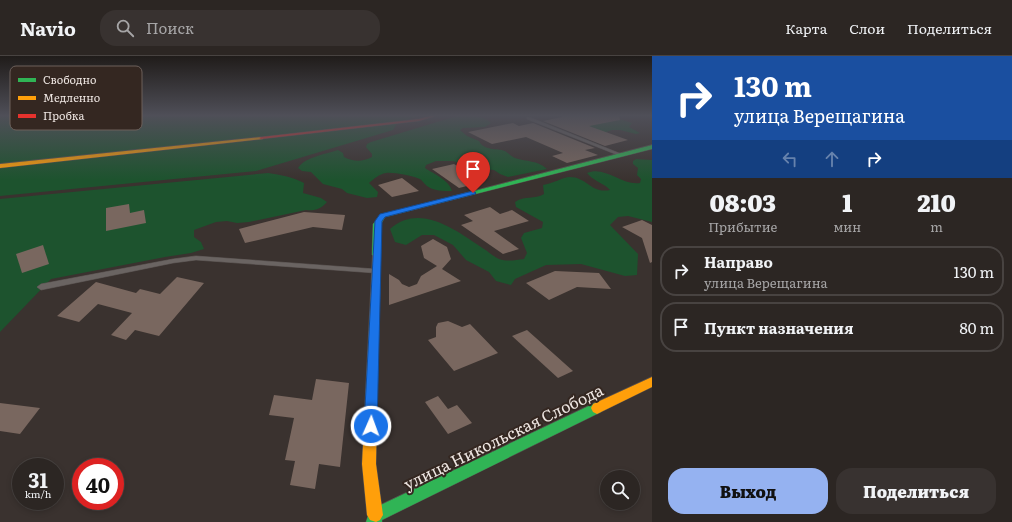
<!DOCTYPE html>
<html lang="ru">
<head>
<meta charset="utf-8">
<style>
  :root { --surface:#2c2623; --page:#383230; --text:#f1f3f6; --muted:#a6a5a6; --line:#484341; --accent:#95b2f1 }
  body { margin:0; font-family:Literata,serif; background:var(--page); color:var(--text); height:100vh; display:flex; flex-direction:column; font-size:15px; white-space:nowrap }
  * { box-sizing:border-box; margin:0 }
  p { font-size:13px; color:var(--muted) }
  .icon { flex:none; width:22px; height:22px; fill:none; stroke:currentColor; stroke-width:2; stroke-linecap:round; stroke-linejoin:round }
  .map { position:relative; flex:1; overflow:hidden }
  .panel { display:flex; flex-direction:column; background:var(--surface); width:360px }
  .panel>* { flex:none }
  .hud { background:#1a4fa0; color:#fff; overflow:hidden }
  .tools { position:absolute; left:600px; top:414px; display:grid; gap:8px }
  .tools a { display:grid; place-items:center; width:40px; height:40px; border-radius:50%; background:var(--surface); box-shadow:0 2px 6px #0003,0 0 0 1px var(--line); font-size:20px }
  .speed { position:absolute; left:12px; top:402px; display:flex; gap:8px; font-size:20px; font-weight:700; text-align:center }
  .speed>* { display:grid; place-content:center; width:52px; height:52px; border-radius:50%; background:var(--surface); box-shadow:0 2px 6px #0003,0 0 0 1px var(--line); line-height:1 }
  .speed small { font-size:10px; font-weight:400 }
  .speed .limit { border:6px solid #d22; background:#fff; color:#111 }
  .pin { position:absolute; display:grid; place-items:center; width:34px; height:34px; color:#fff; margin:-41px -17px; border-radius:50% 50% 50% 0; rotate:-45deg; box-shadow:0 0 4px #0007 }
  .pin .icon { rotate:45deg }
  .me { position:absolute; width:44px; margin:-22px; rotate:2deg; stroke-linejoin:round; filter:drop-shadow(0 0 3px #0008) }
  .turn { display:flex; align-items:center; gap:14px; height:84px; padding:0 16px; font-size:18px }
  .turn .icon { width:52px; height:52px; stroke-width:2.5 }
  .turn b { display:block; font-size:28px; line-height:34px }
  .lanes { display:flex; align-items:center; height:38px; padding:0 16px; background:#0003; justify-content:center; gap:20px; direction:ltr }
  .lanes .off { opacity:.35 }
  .eta { display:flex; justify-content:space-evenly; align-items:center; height:68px; text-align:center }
  .eta b { font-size:24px; font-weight:800; line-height:28px }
  .action { display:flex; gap:8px; margin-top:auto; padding:8px 16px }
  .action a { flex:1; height:46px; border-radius:16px; background:var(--accent); color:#111; font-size:16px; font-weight:800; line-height:46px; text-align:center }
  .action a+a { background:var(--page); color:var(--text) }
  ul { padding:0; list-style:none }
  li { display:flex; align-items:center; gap:12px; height:50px; margin:0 8px 6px; padding:0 8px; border:2px solid var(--line); border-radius:16px }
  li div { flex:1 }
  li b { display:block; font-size:15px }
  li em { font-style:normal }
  header { display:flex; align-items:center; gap:24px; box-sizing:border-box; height:56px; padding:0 20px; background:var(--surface); border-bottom:1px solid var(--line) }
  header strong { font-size:19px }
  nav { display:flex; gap:22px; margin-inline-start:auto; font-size:14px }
  .search { width:280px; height:36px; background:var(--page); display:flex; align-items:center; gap:10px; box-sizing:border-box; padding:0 14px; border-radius:16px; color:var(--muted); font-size:15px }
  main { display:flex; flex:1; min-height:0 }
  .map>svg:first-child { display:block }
</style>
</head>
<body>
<header>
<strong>Navio</strong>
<div class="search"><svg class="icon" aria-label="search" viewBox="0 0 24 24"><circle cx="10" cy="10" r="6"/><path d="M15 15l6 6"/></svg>Поиск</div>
<nav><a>Карта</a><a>Слои</a><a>Поделиться</a></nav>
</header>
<main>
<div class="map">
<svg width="652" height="466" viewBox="0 0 652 466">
  <rect width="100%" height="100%" fill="#3a322f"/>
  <!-- green -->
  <g fill="#1d532e">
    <path d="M0 59H423L398 66 393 74 256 115 0 140Z"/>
    <path d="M460 59C469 59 485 60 491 67L485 71 463 72 460 74 467 80 479 85C484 95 497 92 505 95 508 97 511 100 515 102 527 106 537 104 547 113L508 121 500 118 494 114 471 112 453 105H436L426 109 425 112C434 118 449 124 452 135 443 135 434 135 427 130 424 128 423 125 420 123 413 120 393 116 386 117 379 118 374 123 369 127L378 136 377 141 367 142 347 137 342 133 323 128 311 116 302 115 298 112C305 101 326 98 338 94L343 97 344 101C354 106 362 106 372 101V98L366 91 367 88 371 86Z"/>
    <path d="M578 59 619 63 632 67 629 71 640 77 636 78 620 74H612L603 77 587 75 589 62Z"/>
    <path d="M636 103 652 104V166L628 160 618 161 610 169 638 198 637 219 625 220 581 208 546 209 515 223 511 229 496 225 489 216 466 204 453 189 434 179H422L406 189 395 186 390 173C420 146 457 175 484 193 489 196 494 201 499 203 507 206 516 204 524 203L527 197 521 182 524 177 542 172 543 166 516 151 515 146C524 139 535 144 544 138L543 129C552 128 563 121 570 121 587 121 591 138 610 134 604 127 593 125 587 117 605 109 622 130 640 127L641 123 637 119 638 112 633 108V105Z"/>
    <path d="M268 117C281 119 293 121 304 127L303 137 321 142 327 146C321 153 315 155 306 154L249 166 237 167 227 165 216 166 194 174V181L201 186 204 193 191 197 165 201 51 223 0 276V143Z"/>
  </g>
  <!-- building -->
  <g fill="#79675f">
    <path d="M562 59H619L620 64 589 70 628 84 605 90 543 65 562 61Z"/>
    <path d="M513 67 519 70 533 67 595 92 585 94 598 99 567 107 552 100 563 97 526 81 492 88 468 76Z"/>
    <path d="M454 108 483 126 459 132 432 113Z"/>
    <path d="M402 122 419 135 392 141 378 129Z"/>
    <path d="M129 148 130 157 144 154 146 167 106 175V152Z"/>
    <path d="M490 151 500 158 512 154 529 165 494 175 519 193 503 198 461 169 473 165 464 159Z"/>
    <path d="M304 156 345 159 342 174 313 171 245 187 239 173Z"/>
    <path d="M642 164 652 169V206L650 207 642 182 622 171Z"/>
    <path d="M433 183 447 191 451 203 442 213 461 225 389 249V218L399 224 402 228 409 231 417 228 421 220 437 210 424 202 421 190Z"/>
    <path d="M43 189 49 208 22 217 16 198Z"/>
    <path d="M555 215 599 217 611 233 577 231 549 244 526 227Z"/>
    <path d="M177 221 204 227 159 280 135 274 126 284 111 279 132 257 98 248 79 266 57 260 96 226 136 237 140 233 160 238Z"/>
    <path d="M448 265 462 271 470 268 498 297 454 315 428 284 436 281V271L438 267Z"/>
    <path d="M527 274 573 315 558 322 512 280Z"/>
    <path d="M316 323 349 327 340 411 319 408 315 433 290 429 295 405 285 404 294 362 269 359 274 339 312 344Z"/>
    <path d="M438 340 448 353 457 349 472 367 448 378 425 346Z"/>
    <path d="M0 347 40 352 20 378 0 375Z"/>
  </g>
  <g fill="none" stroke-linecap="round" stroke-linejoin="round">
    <!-- lane casing -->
    <g stroke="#564f4d" stroke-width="1">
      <g id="lane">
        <path d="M527 61H529L624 99 620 100 527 63Z"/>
        <path d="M196 200 375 213 379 215 375 217 196 204 173 207 41 234 37 231 41 228 173 203Z"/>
      </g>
    </g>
    <!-- fast casing -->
    <g stroke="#564f4d" stroke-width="1">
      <g id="fast">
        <path d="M652 89V93L385 161 381 168 380 199 376 201 372 199 373 168 381 159Z"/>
        <path d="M597 346 601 348 603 352 601 356 382 464V466H366L370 454Z"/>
      </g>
    </g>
    <!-- slow casing -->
    <g stroke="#564f4d" stroke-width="1">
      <g id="slow">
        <path d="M261 81 263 82V83L0 112V108Z"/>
        <path d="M373 197H379L380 199 376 408 383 459 380 464 376 466 370 464 367 459 362 408Z"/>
        <path d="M652 321V331L601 356 597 358 593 356 591 352 593 348Z"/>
      </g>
    </g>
    <!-- jam casing -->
    <g stroke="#564f4d" stroke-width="1">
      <path id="jam" d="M433 59H439L419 65 261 83 259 82 261 81 419 63Z"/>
    </g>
    <!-- lane -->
    <use href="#lane" fill="#6a6462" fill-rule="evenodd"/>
    <!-- fast -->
    <use href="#fast" fill="#30b455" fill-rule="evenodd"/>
    <!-- slow -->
    <use href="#slow" fill="#ff9f0a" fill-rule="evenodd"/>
    <!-- jam -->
    <use href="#jam" fill="#e5322d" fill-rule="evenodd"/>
  </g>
  <!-- sky -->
  <linearGradient id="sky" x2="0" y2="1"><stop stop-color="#201c1a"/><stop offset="0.48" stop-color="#4f4f58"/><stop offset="1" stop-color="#4f4f58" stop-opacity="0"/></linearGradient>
  <rect width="652" height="124" fill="url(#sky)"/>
  <!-- route -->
  <path fill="#1a73e8" stroke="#114b97" d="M473 135 476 137 475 138 385 161 382 165 377 370 375 374 371 376 366 374 364 370 375 165 380 158Z"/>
  <g text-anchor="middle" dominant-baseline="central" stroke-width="4" stroke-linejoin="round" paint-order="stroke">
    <!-- near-street labels -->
    <g font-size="16" fill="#eee6e2" stroke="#342721">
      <text transform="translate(503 380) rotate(-26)">улица Никольская Слобода</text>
    </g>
  </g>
  <!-- legend -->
  <rect x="10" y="10" width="132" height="64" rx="6" fill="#342721" stroke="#6c605b" stroke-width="1"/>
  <rect x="18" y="22" width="18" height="4" fill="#30b455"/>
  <rect x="18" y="40" width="18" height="4" fill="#ff9f0a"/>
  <rect x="18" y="58" width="18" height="4" fill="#e5322d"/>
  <g font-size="11" fill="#eee6e2">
    <text x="43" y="28">Свободно</text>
    <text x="43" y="46">Медленно</text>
    <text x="43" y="64">Пробка</text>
  </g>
</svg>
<div class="tools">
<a><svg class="icon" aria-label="search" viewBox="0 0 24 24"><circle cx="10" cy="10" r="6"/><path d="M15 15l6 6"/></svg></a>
</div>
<div class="speed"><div>31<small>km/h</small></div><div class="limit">40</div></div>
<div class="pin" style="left:473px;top:137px;background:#d93025"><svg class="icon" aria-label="arrive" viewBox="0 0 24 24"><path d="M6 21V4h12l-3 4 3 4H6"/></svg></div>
<svg class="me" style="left:371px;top:370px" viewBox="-20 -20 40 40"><circle r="17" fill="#1a73e8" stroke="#fff" stroke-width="3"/><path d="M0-11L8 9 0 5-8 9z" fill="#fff"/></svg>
</div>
<section class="panel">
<div class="hud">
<div class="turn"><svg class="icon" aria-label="right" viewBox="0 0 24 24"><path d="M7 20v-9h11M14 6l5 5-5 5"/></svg><div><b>130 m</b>улица Верещагина</div></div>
<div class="lanes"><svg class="icon off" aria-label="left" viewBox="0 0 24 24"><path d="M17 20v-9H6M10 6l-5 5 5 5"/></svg><svg class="icon off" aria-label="ahead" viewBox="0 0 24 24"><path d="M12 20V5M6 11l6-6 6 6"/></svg><svg class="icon" aria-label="right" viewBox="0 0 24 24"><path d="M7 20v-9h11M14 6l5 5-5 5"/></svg></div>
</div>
<div class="eta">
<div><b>08:03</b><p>Прибытие</p></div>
<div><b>1</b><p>мин</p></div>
<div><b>210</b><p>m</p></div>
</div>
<ul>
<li><svg class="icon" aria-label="right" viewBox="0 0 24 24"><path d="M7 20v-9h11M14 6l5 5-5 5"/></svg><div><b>Направо</b><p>улица Верещагина</p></div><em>130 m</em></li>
<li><svg class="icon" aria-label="arrive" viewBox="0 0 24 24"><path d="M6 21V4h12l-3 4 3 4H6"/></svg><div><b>Пункт назначения</b></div><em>80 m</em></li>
</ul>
<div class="action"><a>Выход</a><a>Поделиться</a></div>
</section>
</main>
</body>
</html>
